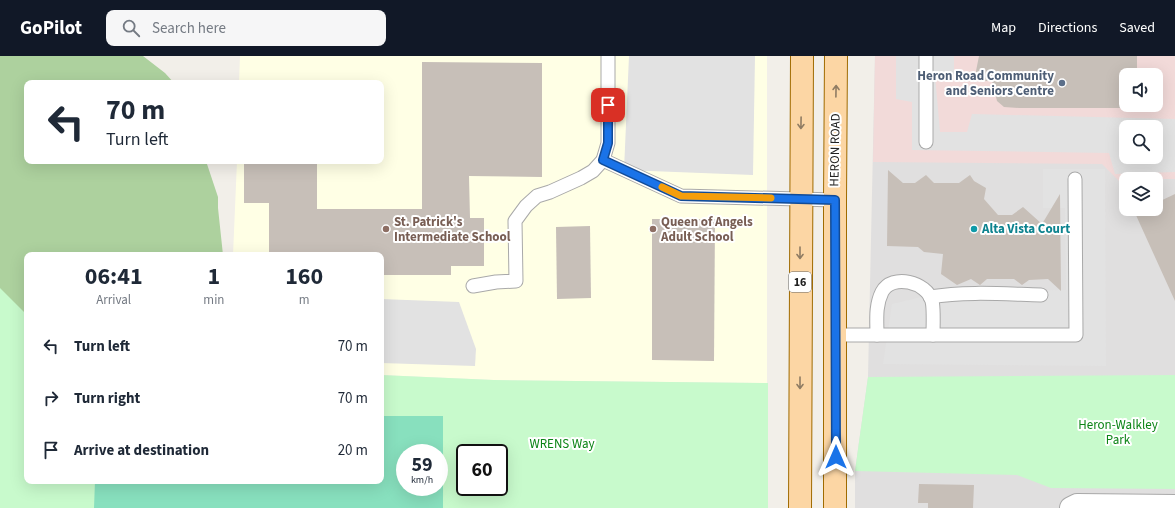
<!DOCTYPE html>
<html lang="en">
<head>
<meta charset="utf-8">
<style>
  :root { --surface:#fff; --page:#f6f6f7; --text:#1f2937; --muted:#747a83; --accent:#111827 }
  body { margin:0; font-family:"Source Sans 3",sans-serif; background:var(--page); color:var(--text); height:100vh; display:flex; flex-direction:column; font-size:15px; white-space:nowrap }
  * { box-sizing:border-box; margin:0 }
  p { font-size:13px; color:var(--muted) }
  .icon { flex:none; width:22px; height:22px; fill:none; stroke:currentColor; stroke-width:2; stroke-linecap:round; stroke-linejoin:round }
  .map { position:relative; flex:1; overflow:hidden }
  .drawer { position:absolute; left:24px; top:196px; width:360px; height:232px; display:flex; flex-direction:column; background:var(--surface); border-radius:8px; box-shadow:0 4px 16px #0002 }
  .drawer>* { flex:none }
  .hud { position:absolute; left:24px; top:24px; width:360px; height:84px; border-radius:8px; box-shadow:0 4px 16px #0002; background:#fff; color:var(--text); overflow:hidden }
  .controls { position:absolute; left:1119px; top:12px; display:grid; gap:8px }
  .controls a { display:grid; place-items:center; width:44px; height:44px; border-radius:8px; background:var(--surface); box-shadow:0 4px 16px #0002; font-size:20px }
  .speed { position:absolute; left:396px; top:388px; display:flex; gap:8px; font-size:20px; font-weight:700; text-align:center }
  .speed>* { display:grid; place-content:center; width:52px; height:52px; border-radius:50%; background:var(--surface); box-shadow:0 4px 16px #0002; line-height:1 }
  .speed small { font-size:10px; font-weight:400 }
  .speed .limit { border:2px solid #111; border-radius:6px; background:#fff; color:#111 }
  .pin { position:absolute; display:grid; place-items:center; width:34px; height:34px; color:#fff; margin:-17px; border-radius:8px; box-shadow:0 2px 6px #0006 }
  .me { position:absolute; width:44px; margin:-22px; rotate:0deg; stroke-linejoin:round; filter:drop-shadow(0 0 3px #0008) }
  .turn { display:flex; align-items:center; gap:14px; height:84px; padding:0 16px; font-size:18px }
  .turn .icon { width:52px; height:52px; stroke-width:2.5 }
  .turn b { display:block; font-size:28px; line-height:34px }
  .eta { display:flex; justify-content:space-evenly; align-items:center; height:68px; text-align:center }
  .eta b { font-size:24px; font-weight:700; line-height:28px }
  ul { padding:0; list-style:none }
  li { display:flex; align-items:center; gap:12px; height:52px; padding:0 16px }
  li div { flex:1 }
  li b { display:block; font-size:15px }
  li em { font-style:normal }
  header { display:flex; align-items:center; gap:24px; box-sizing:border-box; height:56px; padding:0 20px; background:var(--accent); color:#fff }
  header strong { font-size:19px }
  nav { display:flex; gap:22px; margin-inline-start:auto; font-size:14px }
  .search { width:280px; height:36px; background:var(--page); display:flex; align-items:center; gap:10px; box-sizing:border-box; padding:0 14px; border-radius:8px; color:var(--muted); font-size:15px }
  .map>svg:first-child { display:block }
</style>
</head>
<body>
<header>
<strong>GoPilot</strong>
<div class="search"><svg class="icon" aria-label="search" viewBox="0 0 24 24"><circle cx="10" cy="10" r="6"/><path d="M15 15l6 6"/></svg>Search here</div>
<nav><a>Map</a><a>Directions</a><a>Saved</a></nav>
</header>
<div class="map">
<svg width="1175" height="452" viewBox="0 0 1175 452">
  <rect width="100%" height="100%" fill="#f2efe9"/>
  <!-- residential -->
  <path fill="#e0dfdf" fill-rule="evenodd" d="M875 0H1175V452H855V415L868 321ZM1126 19H1156V49H1126ZM1126 71H1156V101H1126ZM1126 123H1156V153H1126Z"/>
  <!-- commercial -->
  <path fill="#f2dad9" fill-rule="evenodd" d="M875 0H1175V123H1126V125H1119L1102 108 873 106ZM1126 19H1156V49H1126ZM1126 71H1156V101H1126Z"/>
  <!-- education -->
  <path fill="#ffffe5" d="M240 0H767V327L494 324 381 319V199H233L237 105H381V27H239Z"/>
  <!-- forest -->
  <path fill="#add19e" d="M0 0H143L165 17 174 27H27V105H206L218 141V152L223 199H27V316L0 312Z"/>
  <!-- park -->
  <g fill="#c8facc" fill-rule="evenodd">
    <path d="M0 232 27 259V425H381V319L494 324 768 327V452H0ZM405 397H439V431H405ZM465 397H499V431H465Z"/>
    <path d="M1175 319V433L1051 432 1017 419 855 415 868 321Z"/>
  </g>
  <!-- pitch -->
  <path fill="#88e0be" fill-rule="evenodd" d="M381 360H443V452H94L95 425H381ZM405 397H439V431H405Z"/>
  <!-- parking -->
  <g fill="#e2e2e2" fill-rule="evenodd">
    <path d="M629 0H755L753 119 624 114Z"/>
    <path d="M896 0H954V19H935L940 76H967L972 58 1175 63V116L1115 118 1109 97 912 94V46L896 43ZM1126 71H1156V101H1126Z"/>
    <path d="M1043 113H1105L1106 310 883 308 892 248 947 235 1066 234 1065 152H1043Z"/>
    <path d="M381 243 459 246 476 293 475 310 381 307Z"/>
  </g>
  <!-- building -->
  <g fill="#c7bfb8">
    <path d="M979 0H1137V19H1126V49H1137V52H1019L1004 51 997 45 992 25H974Z"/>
    <path d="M422 6 542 7V121L469 120 470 162H484V210H451V219H381V199H269V147H244V105H317V153H422Z"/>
    <path d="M888 114 903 127H915L926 119 934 127H959L970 119 974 125 986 132 984 143 998 159H1012L1023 151 1042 168 1060 138 1061 235 1048 223 1029 224 1022 229 1014 223H987L980 229 971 223 957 229 941 218 943 198 924 196 918 191 887 190Z"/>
    <path d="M1175 138V245L1135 157 1144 153H1156V147Z"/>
    <path d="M652 163H715L714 305 652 304Z"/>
    <path d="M590 170 591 242 557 243 556 171Z"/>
    <path d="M919 428 974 429 973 452H928V447H918Z"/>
  </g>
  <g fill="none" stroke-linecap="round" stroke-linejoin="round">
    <!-- lane casing -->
    <g stroke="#a9a9a9" stroke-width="15">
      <g id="lane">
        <path d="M926 0V86"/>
        <path d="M603 104 681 140 835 144"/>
        <path d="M473 230 496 226 516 225 515 165 526 150 537 140 550 136 581 122 593 115 603 104 608 87V0"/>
        <path d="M930 241C967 235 1004 238 1041 239"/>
        <path d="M836 279H1076L1075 123"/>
        <path d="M877 279C877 265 875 250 882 236 892 217 927 226 932 245 934 252 933 271 933 279"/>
      </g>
    </g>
    <!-- street casing -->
    <g stroke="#a9a9a9" stroke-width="24">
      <path id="street" d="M1071 452 1077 449 1175 450"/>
    </g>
    <!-- primary casing -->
    <g stroke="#a06b00" stroke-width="24">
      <g id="primary">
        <path d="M800 452 802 0"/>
        <path d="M835 452V144L836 0"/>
      </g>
    </g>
    <!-- lane -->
    <use href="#lane" stroke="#fff" stroke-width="13"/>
    <!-- street -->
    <use href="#street" stroke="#fff" stroke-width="22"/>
    <!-- primary -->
    <use href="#primary" stroke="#fcd6a4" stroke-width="22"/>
  </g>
  <!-- one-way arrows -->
  <defs><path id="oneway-shaft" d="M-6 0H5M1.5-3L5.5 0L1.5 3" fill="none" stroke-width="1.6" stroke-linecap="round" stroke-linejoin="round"/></defs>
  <g stroke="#8f7c63">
    <use href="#oneway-shaft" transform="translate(836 35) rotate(-89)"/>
    <use href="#oneway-shaft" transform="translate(801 67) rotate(91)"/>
    <use href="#oneway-shaft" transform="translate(800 197) rotate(90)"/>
    <use href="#oneway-shaft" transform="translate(800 327) rotate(90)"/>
  </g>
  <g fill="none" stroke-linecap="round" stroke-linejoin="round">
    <!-- route casing -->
    <g stroke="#114b97" stroke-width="10">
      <path id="route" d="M608 49V87L603 104 681 140 835 144 836 401"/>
    </g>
    <!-- route -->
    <use href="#route" stroke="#1a73e8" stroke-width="7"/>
    <!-- slow -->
    <path stroke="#f59e0b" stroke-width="7" d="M662 131 681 140 771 142"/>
  </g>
  <!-- markers -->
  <circle fill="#5c6f8a" stroke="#fff" stroke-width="1.5" cx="1062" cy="27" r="4"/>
  <g fill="#8d6e63" stroke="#fff" stroke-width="1.5">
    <circle cx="386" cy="173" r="4"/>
    <circle cx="653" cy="173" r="4"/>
  </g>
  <circle fill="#0f9aa8" stroke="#fff" stroke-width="1.5" cx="974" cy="173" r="4"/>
  <g text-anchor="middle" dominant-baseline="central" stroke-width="4" stroke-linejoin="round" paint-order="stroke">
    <!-- shield labels -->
    <rect fill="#fff" stroke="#646464" stroke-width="1" x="789" y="216" width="22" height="20" rx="3"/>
    <g font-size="12" font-weight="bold" fill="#222">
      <text x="800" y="226">16</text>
    </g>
    <!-- service labels -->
    <g font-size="13" font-weight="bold" fill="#4e5e75" stroke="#fff" text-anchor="end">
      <text x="1054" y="20">Heron Road Community<tspan x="1054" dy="15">and Seniors Centre</tspan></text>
    </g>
    <!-- street labels -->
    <g font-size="13" fill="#222" stroke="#fff">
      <text transform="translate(835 94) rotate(-89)">HERON ROAD</text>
    </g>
    <!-- education labels -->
    <g font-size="13" font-weight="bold" fill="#785e54" stroke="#fff" text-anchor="start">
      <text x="394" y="166">St. Patrick's<tspan x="394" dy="15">Intermediate School</tspan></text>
      <text x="661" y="166">Queen of Angels<tspan x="661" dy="15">Adult School</tspan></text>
    </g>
    <!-- culture labels -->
    <g font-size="13" font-weight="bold" fill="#0d838f" stroke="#fff" text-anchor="start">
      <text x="982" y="173">Alta Vista Court</text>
    </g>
    <!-- park labels -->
    <g font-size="13" fill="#0c8416" stroke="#fff">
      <text x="1118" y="369">Heron-Walkley<tspan x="1118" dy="15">Park</tspan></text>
      <text x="562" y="388">WRENS Way</text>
    </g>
  </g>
</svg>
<div class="controls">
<a><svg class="icon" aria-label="sound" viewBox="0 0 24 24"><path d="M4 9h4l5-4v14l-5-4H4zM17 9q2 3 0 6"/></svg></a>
<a><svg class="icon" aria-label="search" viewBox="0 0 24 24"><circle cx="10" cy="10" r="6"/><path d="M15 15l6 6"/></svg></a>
<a><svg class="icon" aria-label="layers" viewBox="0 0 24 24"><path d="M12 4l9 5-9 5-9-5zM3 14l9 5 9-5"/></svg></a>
</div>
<div class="speed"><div>59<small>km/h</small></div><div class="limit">60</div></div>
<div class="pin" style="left:608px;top:49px;background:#d93025"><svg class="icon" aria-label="arrive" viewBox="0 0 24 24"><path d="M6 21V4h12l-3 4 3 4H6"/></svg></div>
<svg class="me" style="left:836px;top:401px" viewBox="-20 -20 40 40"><path d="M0-17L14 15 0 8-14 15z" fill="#1a73e8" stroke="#fff" stroke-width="4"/></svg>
<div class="hud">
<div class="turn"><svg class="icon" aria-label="left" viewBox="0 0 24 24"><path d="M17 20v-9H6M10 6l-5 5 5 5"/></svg><div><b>70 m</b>Turn left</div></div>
</div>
<section class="drawer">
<div class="eta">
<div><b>06:41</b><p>Arrival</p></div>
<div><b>1</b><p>min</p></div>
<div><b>160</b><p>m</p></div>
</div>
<ul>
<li><svg class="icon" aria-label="left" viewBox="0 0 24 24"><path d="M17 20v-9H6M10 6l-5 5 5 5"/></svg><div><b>Turn left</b></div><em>70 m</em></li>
<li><svg class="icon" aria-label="right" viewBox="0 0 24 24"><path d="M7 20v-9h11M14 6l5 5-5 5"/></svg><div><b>Turn right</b></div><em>70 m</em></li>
<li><svg class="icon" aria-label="arrive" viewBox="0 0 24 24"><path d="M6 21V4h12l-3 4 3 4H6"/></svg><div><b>Arrive at destination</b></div><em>20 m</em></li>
</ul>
</section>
</div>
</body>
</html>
